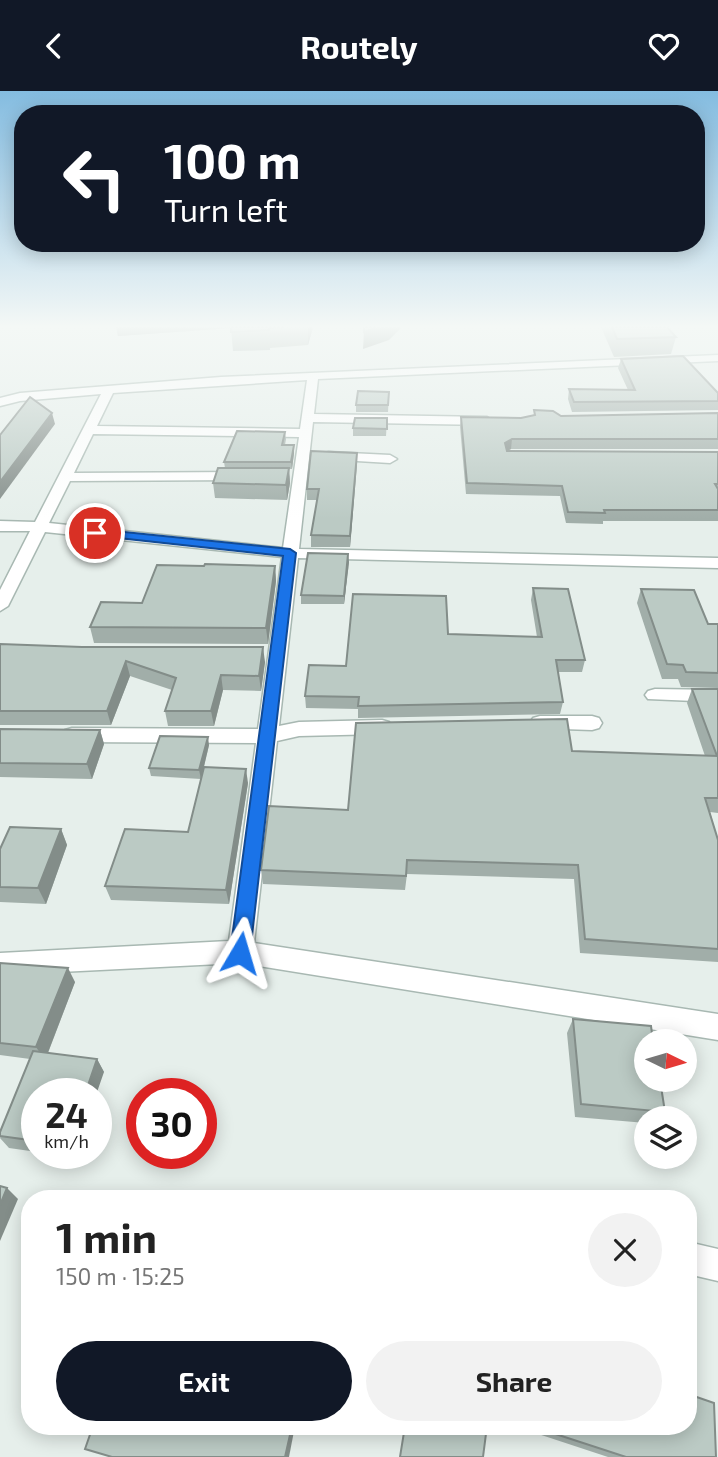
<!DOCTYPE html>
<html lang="en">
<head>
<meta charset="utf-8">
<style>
  :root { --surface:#fff; --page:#f2f2f2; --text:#222; --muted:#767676; --accent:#111827 }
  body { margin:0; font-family:"Exo 2",sans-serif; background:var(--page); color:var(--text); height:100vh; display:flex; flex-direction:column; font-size:26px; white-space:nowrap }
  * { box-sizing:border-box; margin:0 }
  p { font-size:23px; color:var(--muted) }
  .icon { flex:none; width:38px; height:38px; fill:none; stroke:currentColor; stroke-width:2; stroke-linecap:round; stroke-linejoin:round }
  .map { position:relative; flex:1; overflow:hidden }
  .sheet { position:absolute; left:21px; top:1099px; width:676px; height:245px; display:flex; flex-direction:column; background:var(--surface); border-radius:28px; box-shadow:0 4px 18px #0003 }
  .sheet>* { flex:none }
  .guide { position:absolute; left:14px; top:14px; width:691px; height:147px; border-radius:28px; box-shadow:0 4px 18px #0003; background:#111827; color:#fff; overflow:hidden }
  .needle { width:46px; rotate:95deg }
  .buttons { position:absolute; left:634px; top:938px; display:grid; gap:14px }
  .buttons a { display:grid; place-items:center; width:63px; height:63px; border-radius:50%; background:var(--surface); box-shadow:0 4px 18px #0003; font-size:35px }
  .speed { position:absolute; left:21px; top:987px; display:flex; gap:14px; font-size:35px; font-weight:700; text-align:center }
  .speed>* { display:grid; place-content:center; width:91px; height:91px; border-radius:50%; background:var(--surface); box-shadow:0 4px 18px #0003; line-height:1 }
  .speed small { font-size:18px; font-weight:400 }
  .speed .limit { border:10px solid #d22; background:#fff; color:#111 }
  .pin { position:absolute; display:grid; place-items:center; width:60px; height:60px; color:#fff; margin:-30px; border:4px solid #fff; border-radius:50%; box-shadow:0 2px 7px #0007 }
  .me { position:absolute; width:77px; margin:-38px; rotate:7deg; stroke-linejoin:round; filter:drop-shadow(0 0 5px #0008) }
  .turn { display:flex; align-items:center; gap:24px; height:147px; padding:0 35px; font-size:32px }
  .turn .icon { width:91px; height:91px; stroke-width:2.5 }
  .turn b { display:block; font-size:49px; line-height:60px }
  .round { display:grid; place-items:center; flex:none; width:74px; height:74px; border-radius:37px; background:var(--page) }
  .summary { display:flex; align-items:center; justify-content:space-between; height:119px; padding:0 35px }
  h1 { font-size:42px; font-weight:700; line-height:52px }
  .cta { display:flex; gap:14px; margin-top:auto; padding:14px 35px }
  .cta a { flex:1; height:80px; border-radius:42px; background:var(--accent); color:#fff; font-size:28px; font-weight:700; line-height:80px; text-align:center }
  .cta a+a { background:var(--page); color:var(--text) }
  header { display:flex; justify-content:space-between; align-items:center; height:91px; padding:0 35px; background:var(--accent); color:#fff; font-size:32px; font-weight:700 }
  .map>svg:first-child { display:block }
</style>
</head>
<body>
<header><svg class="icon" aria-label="back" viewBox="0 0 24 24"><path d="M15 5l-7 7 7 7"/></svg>Routely<svg class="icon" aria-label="heart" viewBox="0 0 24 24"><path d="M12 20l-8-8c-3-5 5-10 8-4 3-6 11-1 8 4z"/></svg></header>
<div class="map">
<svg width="718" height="1366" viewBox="0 0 718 1366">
  <rect width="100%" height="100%" fill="#e6efeb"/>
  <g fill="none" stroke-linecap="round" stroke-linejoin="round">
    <!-- minor casing -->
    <g stroke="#a8b8b2" stroke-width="3">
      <g id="minor">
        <path d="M718 264V270L318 288 314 323 487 326 493 330 487 334 313 331 299 458 718 467V477L298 467 279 635 299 631 382 629 389 631 392 636 389 641 382 643 299 645 277 650 254 852 718 923V949L240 872 0 884V862L229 850 256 652 72 651 65 649 62 644 65 639 72 637 258 638 282 466 45 441 8 515 0 520V499L30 440H0V430L35 431 101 303 20 310 0 315V307L20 302 221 286ZM307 289 300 338 97 335 113 302ZM93 343 299 346 283 457 49 432 70 390 242 389 249 385 242 381 74 382Z"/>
        <path d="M329 361 390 364 397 368 390 372 324 368V362Z"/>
        <path d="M655 598 718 599V611L648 608 645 604 648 600Z"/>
        <path d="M540 625H592L599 627 602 632 599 637 592 639 533 637 530 632 533 627Z"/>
        <path d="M688 1151 718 1158V1190L688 1183Z"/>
      </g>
    </g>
    <!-- minor -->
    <use href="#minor" fill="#fff" fill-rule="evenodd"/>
  </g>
  <!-- wall -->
  <g fill="#a1aea9">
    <path d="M116 236H313L308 254 270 257V259L233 260 231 237 118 245Z"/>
    <path d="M601 236H667L676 246 671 263 614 266Z"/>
    <path d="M621 268 718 302V319L572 321 568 308 569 298 628 299 618 277Z"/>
    <path d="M389 301 388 321H356V314Z"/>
    <path d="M534 319 561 325 718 322V358H511L507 360 718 361V430H603V433L566 432 560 405 466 403 460 336 461 326 521 327 534 324Z"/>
    <path d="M387 327 386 345H353V337Z"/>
    <path d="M285 341 286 348 285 354 294 362 292 378H289L290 392 287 409 215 407 213 392 225 377 224 371Z"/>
    <path d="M357 362 350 456H311V444L317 409H307V398Z"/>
    <path d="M349 471 344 513H301V504Z"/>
    <path d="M204 475H275L276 490 268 553 94 552 90 536 142 512Z"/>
    <path d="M533 497 585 569 582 581H558L563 611 560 623 358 627V618L306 617 305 605 346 575 448 543 537 546 531 509Z"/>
    <path d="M641 498 708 533H718V597L681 596 678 588H662L637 512Z"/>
    <path d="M0 553 265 571 261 600 223 599 214 635H168L165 620 172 599 130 585 111 634H0Z"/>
    <path d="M692 598H718V722L710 721 718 749V871L580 862 574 788 407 783 405 799 263 793 261 779 348 719 572 660 705 665 687 612Z"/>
    <path d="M0 638 100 639 104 653 92 688 0 686Z"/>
    <path d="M209 654 201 688 151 685 149 677Z"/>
    <path d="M248 692 229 813 111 809 105 795 188 741Z"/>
    <path d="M61 738 67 754 46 813 0 811V758Z"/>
    <path d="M0 872 75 891 48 962 97 968 104 981 37 1003V1061L9 1057 0 1047 30 968 0 964Z"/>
    <path d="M573 928 665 1021 660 1027H646V1032L575 1026 567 942Z"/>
    <path d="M48 1062H77L75 1066Z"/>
    <path d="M487 1335H512V1338L506 1341Z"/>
    <path d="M514 1335H688L716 1366H608Z"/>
  </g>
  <!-- shaded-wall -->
  <g fill="#838d89">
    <path d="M116 236 233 237 118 245Z"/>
    <path d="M308 236H313L308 254Z"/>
    <path d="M377 236H402L389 249 363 258 364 241Z"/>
    <path d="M52 322 55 333 0 408V391Z"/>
    <path d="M512 348 511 358 503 362 505 352Z"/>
    <path d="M294 354V362L292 378 291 371Z"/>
    <path d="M357 362V373L350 456V445Z"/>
    <path d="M289 377 290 392 287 409 286 394Z"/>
    <path d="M348 463 349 471 344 513V505Z"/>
    <path d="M275 475 276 490 268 553 266 537Z"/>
    <path d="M263 556 265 571 261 600 259 585Z"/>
    <path d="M126 570 130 585 111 634 107 620Z"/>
    <path d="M221 584 223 599 214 635 211 620Z"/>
    <path d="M100 639 104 653 92 688 87 673Z"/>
    <path d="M208 646 209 654 201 688 199 679Z"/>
    <path d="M246 678 248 692 229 813 226 799Z"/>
    <path d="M61 738 67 754 46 813 38 797Z"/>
    <path d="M68 877 75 891 45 969 36 956Z"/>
    <path d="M97 968 104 981 96 1004V1003H85Z"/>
    <path d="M7 1097 18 1108 0 1150V1114Z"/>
    <path d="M292 1335H295L289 1366H285Z"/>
  </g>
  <!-- building -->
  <g fill="#bbcac4" stroke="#838d89" stroke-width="2">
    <path d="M231 236H285L269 237V239L231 241Z"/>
    <path d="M364 236H377L364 241Z"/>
    <path d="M612 236H667L676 246 617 248Z"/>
    <path d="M683 265 718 302V310L574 311 569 298 635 299 621 268Z"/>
    <path d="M358 300 389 301 388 314H356Z"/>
    <path d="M30 306 52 322 0 391V344Z"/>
    <path d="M534 319 553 320 561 325 718 322V348H512L505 352 507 360 718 361V393H715L718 398V419H604L605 422 568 421 562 395 467 392 461 326 521 327 535 324Z"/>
    <path d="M355 327H387V338L353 337Z"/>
    <path d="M237 340 285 341 282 354H294L291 371H224Z"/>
    <path d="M311 360 357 362 350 445 311 444 319 398H307Z"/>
    <path d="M218 377H289L286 394 213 392Z"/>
    <path d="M308 462 348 463 344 505 301 504Z"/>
    <path d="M205 473 275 475 266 537 90 536 101 511 142 512 157 474 204 475Z"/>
    <path d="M533 497 568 498 585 569H556L563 611 358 615 359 606 305 605 309 574 346 575 353 503 446 505 448 543 542 546Z"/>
    <path d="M641 498 694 499 708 533H718V582L686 581 683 574 667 573Z"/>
    <path d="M0 553 82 556H263L259 585 221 584 211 620H165L176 587 126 570 107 620H0Z"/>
    <path d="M692 598H718V707H705L718 749V858L585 848 578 774 407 769 406 785 261 779 269 715 348 719 356 632 567 628 572 660 717 665Z"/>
    <path d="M0 638 100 639 87 673 0 672Z"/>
    <path d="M160 645 208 646 199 679 149 677Z"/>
    <path d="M204 676 246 678 226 799 105 795 125 738 188 741Z"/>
    <path d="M10 736 61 738 38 797 0 796V758Z"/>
    <path d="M0 872 68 877 36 956 0 952Z"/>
    <path d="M573 928 651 935 653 950H646V989H660L665 1021 581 1013Z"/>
    <path d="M33 960 97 968 85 1003H37V1050L0 1045V1041Z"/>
    <path d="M0 1095 7 1097 0 1114Z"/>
    <path d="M688 1303 714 1312 716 1366H626L531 1335H688Z"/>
    <path d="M93 1335H292L285 1366H112L85 1358Z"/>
    <path d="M405 1335H487L483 1366H400Z"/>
  </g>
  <!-- sky -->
  <linearGradient id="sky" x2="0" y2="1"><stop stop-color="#84bce0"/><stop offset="0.55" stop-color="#f4f8f6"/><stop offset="1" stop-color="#f4f8f6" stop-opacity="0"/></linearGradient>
  <rect width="718" height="428" fill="url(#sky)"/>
  <!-- route -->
  <path fill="#1a73e8" stroke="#114b97" stroke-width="2" d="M95 438 290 458 296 462 250 862 247 868 240 870 233 868 230 862 283 465 91 444V439Z"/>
</svg>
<div class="buttons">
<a><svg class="needle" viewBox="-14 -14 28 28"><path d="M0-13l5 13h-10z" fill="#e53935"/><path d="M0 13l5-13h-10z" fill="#767676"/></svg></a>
<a><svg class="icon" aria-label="layers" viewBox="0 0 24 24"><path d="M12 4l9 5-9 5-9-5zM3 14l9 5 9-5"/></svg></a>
</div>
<div class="speed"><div>24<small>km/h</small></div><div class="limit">30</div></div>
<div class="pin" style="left:95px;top:442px;background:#d93025"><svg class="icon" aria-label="arrive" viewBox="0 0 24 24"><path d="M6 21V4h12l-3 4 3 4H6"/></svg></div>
<svg class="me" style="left:240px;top:862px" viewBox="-20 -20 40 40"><path d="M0-17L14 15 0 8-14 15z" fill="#1a73e8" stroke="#fff" stroke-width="4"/></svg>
<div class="guide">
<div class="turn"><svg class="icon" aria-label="left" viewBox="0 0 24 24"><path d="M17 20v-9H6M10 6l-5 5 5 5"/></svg><div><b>100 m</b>Turn left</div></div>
</div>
<section class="sheet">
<div class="summary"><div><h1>1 min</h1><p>150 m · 15:25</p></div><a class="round"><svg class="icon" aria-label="close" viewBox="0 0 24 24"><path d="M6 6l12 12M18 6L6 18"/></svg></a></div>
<div class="cta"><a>Exit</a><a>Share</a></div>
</section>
</div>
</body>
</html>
